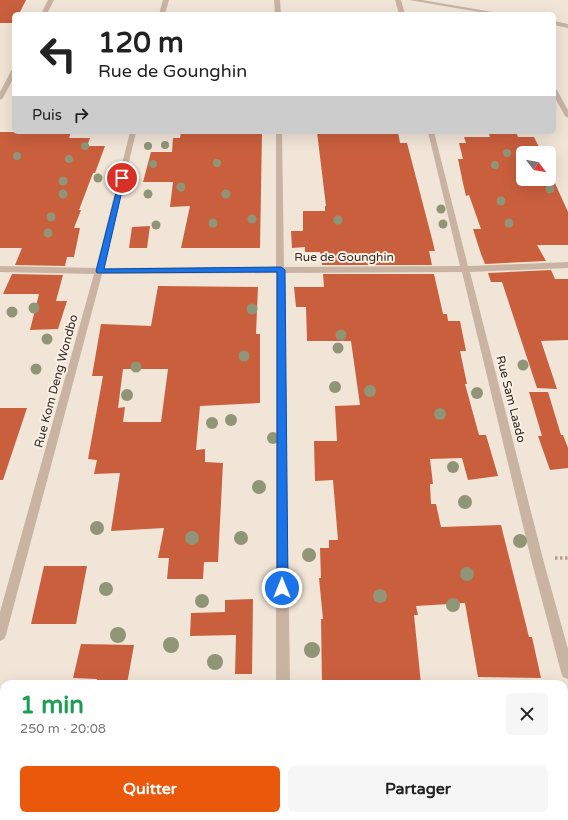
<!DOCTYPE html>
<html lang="fr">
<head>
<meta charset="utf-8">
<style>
  :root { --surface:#fff; --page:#f6f6f6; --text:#222; --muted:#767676; --accent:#ea580c }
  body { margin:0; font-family:"Varela Round",sans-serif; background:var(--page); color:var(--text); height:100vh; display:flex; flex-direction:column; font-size:15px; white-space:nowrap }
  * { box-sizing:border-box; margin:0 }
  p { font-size:13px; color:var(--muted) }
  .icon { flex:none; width:22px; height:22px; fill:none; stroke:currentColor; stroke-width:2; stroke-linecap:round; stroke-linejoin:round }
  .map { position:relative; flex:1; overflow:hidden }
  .side { position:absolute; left:0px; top:680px; width:568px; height:140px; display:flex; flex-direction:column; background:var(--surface); border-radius:12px 12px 0 0; box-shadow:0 4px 16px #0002 }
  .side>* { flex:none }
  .guide { position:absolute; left:12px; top:12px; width:544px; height:122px; border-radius:6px; box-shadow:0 4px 16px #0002; background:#fff; color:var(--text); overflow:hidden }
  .needle { width:26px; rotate:121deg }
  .buttons { position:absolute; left:516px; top:146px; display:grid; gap:8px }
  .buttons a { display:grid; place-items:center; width:40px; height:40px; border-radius:6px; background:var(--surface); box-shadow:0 4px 16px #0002; font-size:20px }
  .pin { position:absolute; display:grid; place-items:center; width:34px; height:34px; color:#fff; margin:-17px; border:2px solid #fff; border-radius:50%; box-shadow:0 1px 4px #0007 }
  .me { position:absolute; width:44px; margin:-22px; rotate:0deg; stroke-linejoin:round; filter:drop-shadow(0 0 3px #0008) }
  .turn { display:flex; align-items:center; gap:14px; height:84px; padding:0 20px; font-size:18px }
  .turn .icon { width:52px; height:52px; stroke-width:2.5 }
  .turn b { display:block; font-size:28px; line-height:34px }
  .then { display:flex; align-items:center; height:38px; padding:0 20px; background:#0003; gap:8px; font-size:15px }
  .round { display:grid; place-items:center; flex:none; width:42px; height:42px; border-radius:6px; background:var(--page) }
  .headline { display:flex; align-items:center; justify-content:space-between; height:68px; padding:0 20px }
  h1 { font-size:24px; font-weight:700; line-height:30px; color:#1e9e55 }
  .primary-button { display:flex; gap:8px; margin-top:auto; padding:8px 20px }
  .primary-button a { flex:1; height:46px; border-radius:6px; background:var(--accent); color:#fff; font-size:16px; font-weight:700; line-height:46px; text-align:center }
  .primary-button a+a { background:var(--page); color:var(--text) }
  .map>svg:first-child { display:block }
</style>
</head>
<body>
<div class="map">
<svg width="568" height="820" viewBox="0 0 568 820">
  <rect width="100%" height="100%" fill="#f1e5d7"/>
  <!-- building -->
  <g fill="#c95f3d" fill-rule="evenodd">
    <path d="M0 0H26L19 14H14V23H0Z"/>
    <path d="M0 132H71L69 138H90L87 146H105L95 173H93L79 210H81L74 228H80L74 257H67L65 266 15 265 22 248H0Z"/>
    <path d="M181 132H262L260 248H181L190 206 170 207 173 182H143L151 152H172L173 138H180Z"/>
    <path d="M317 132H398L400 143H407L431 235 435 251H429L432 265H322L320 252H305V247L292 248 291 231H303V211H325V206H326Z"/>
    <path d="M491 132H516L518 137H534L542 153H523V179H549V170L568 212V245H537L546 261 485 264 481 254 473 229H481L469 195 466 196 463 183 458 159H463L459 143H466L464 137H490L489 134H492Z"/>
    <path d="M150 226 147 248H129L132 227Z"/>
    <path d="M551 270 555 279H568V340L541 341 557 389 537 388 502 282H491L488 273Z"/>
    <path d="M12 274 63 275 56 301H67L58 329 30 330 39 294H3Z"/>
    <path d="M323 274H434L443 314H447L448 321H460L466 351H460L467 384H465L479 435H486L498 476 468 480 462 458 430 459 433 484H430L431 504H436L441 527 501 525 529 637H532L541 678 478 677 465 603 416 606 418 615H414L421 684H322L321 619H323L319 578H321L320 548H329V540H338L333 480 315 481 314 441H337L335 406 360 405 351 341H307L306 307H296L294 287H324Z"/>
    <path d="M158 286 258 287 256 334H260V403L200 406 196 450 205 449V462L223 463 218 562H204L203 579H167L169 558H158L164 528 111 531 120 473 94 474 97 460 88 459 103 376H92L101 324 151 326ZM123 369H168L161 422H123L125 407 118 408Z"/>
    <path d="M529 392H548L561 435H563L568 448V468L550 470 538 436H542Z"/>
    <path d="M0 408H27L3 480H0Z"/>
    <path d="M44 566H87L76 624H31Z"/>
    <path d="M253 599 252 674H235L236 635 190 636 191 613 225 612V600Z"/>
    <path d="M81 644 134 645 127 684H96L97 679 73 678Z"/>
  </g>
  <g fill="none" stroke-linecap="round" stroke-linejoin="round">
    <!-- path -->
    <path stroke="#b59e8d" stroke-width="3.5" stroke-dasharray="2.5 2.5" stroke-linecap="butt" d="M555 558H568"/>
    <!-- street -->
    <g fill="#c9b4a3" fill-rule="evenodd">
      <path d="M48 0H54L47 14H41Z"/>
      <path d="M163 0H169L165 14H159Z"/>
      <path d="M274 0H280L281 14H275Z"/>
      <path d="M395 0H401L405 14H399Z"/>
      <path d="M409 0H422L504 14H491Z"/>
      <path d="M554 21 568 24V28L554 25Z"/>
      <path d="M14 69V77L3 98 0 100V92L11 71Z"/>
      <path d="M554 88 557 90 568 110V118L565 116 554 96Z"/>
      <path d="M130 132H136L104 268 276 267V132H282L284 267 460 266 428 132H434L468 266 568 262V268L470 272 543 559 568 649V679L563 677 561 672 531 559 462 272 284 273 290 684H276V273L102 274 6 635 4 639 0 641V612L94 274 0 272V266L96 268Z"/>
      <path d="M0 804H4V816H9L0 818Z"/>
      <path d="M111 816H218L219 820H112Z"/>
      <rect x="276" y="816" width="14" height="4"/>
    </g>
  </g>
  <!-- trees -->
  <g fill="#919577">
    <circle cx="165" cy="145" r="4"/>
    <circle cx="85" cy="146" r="4"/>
    <circle cx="148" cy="146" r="4"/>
    <circle cx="507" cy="153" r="4"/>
    <circle cx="17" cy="156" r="4"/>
    <circle cx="69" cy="159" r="4"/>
    <circle cx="217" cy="163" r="4"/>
    <circle cx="153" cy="164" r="4"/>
    <circle cx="495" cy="165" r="4"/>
    <circle cx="98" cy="178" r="4.5"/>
    <circle cx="63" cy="181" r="4.5"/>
    <circle cx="181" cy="187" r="4.5"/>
    <circle cx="550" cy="189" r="4.5"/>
    <circle cx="63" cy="194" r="4.5"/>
    <circle cx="148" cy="194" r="4.5"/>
    <circle cx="226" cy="194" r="4.5"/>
    <circle cx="501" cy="201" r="4.5"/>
    <circle cx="441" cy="209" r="4.5"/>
    <circle cx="51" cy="217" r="4.5"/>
    <circle cx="252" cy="219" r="4.5"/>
    <circle cx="338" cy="220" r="4.5"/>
    <circle cx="213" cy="223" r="4.5"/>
    <circle cx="509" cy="223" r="4.5"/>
    <circle cx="443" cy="224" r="4.5"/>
    <circle cx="156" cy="225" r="4.5"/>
    <circle cx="48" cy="233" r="4.5"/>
    <circle cx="34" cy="308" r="5.5"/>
    <circle cx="252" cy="309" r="5.5"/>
    <circle cx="12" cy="312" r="5.5"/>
    <circle cx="341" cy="335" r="5.5"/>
    <circle cx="47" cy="339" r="5.5"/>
    <circle cx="338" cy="348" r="5.5"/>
    <circle cx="244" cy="356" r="5.5"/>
    <circle cx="523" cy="365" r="5.5"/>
    <circle cx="136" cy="367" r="5.5"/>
    <circle cx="36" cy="369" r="5.5"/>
    <circle cx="335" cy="387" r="6"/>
    <circle cx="370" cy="391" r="6"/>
    <circle cx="477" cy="393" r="6"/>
    <circle cx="127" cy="395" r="6"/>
    <circle cx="440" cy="414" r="6"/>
    <circle cx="231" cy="420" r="6"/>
    <circle cx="212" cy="423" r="6"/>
    <circle cx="273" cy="438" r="6"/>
    <circle cx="453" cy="467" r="6"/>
    <circle cx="259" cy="487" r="7"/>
    <circle cx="465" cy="502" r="7"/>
    <circle cx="97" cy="528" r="7"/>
    <circle cx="192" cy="538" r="7"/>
    <circle cx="241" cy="538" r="7"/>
    <circle cx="520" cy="541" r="7"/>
    <circle cx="309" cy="555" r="7"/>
    <circle cx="467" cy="574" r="7"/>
    <circle cx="106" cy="589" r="7"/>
    <circle cx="380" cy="596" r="7"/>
    <circle cx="202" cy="601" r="7"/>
    <circle cx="453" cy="605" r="7"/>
    <circle cx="118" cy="635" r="8"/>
    <circle cx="171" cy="645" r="8"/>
    <circle cx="312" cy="650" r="8"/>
    <circle cx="215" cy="662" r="8"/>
  </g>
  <!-- route -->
  <path fill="#1a73e8" stroke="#114b97" d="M120 177 125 178 104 269 281 267 285 270 288 588 286 592 282 594 278 592 277 588V272L97 273 96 271Z"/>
  <g text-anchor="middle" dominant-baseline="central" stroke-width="4" stroke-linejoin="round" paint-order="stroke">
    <!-- street labels -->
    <g font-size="12" fill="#342a25" stroke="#f9efe3">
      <text x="344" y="257">Rue de Gounghin</text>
      <text transform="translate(56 381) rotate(-75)">Rue Kom Deng Wondbo</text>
      <text transform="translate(511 399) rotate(76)">Rue Sam Laado</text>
    </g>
  </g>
</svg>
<div class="buttons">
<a><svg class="needle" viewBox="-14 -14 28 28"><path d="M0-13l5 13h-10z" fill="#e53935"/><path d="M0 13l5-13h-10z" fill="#767676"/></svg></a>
</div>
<div class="pin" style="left:122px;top:178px;background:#d93025"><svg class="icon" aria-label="arrive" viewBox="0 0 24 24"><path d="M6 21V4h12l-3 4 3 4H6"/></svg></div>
<svg class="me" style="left:282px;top:588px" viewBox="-20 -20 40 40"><circle r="17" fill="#1a73e8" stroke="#fff" stroke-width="3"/><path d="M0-11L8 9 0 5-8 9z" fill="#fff"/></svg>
<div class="guide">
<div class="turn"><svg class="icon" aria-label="left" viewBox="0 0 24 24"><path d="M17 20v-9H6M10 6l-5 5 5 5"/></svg><div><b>120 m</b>Rue de Gounghin</div></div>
<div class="then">Puis<svg class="icon" aria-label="right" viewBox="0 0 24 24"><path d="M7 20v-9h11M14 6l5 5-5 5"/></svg></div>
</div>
<section class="side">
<div class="headline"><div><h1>1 min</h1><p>250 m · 20:08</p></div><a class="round"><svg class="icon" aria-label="close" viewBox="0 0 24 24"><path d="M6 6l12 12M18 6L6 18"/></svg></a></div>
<div class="primary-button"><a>Quitter</a><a>Partager</a></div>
</section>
</div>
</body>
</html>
